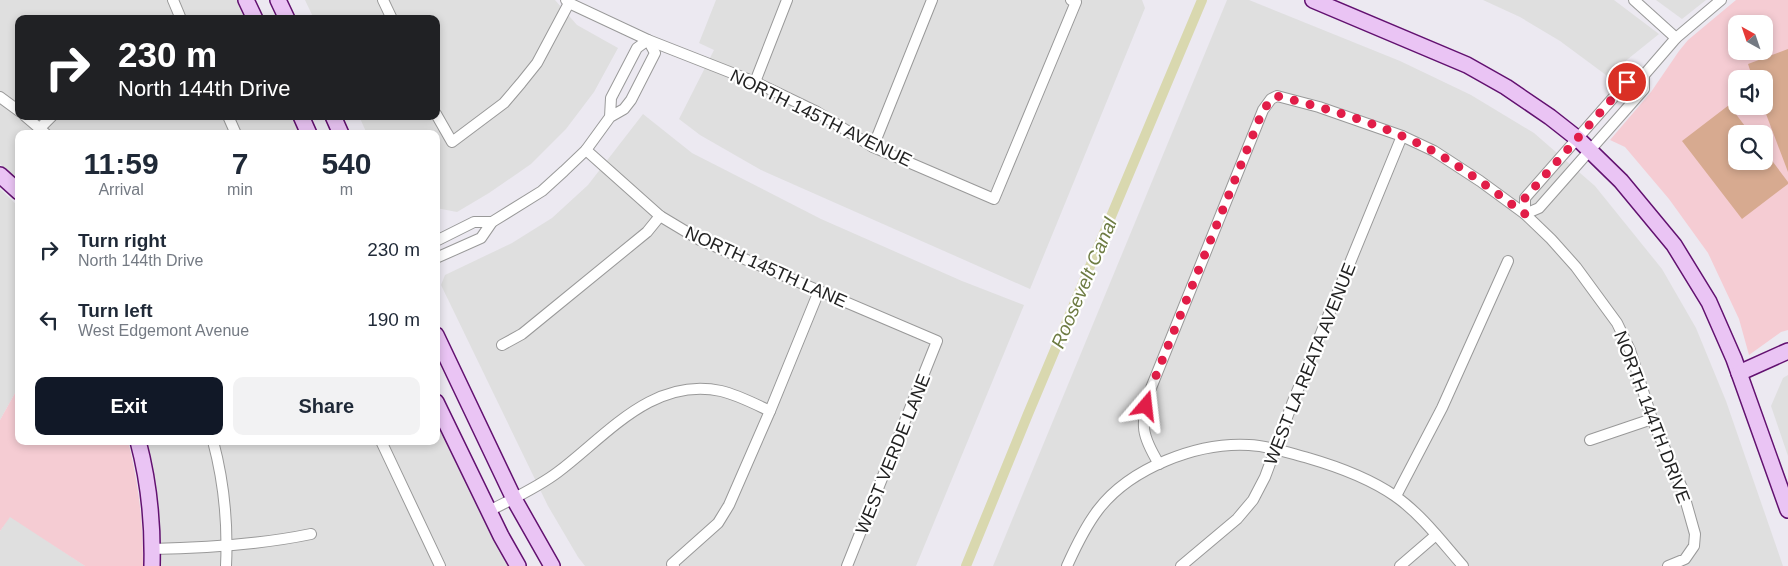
<!DOCTYPE html>
<html lang="en">
<head>
<meta charset="utf-8">
<style>
  :root { --surface:#fff; --page:#f2f2f3; --text:#1f2937; --muted:#747a83; --accent:#111827 }
  body { margin:0; font-family:Helvetica,sans-serif; background:var(--page); color:var(--text); height:100vh; display:flex; flex-direction:column; font-size:19px; white-space:nowrap }
  * { box-sizing:border-box; margin:0 }
  p { font-size:16px; color:var(--muted) }
  .icon { flex:none; width:28px; height:28px; fill:none; stroke:currentColor; stroke-width:2; stroke-linecap:round; stroke-linejoin:round }
  .map { position:relative; flex:1; overflow:hidden }
  .sheet { position:absolute; left:15px; top:130px; width:425px; height:315px; display:flex; flex-direction:column; background:var(--surface); border-radius:10px; box-shadow:0 2px 8px #0003 }
  .sheet>* { flex:none }
  .hud { position:absolute; left:15px; top:15px; width:425px; height:105px; border-radius:10px; box-shadow:0 2px 8px #0003; background:#202124; color:#fff; overflow:hidden }
  .needle { width:32px; rotate:320deg }
  .fabs { position:absolute; left:1728px; top:15px; display:grid; gap:10px }
  .fabs a { display:grid; place-items:center; width:45px; height:45px; border-radius:10px; background:var(--surface); box-shadow:0 2px 8px #0003; font-size:25px }
  .pin { position:absolute; display:grid; place-items:center; width:42px; height:42px; color:#fff; margin:-21px; border:2px solid #fff; border-radius:50%; box-shadow:0 1px 5px #0007 }
  .me { position:absolute; width:55px; margin:-28px; rotate:17deg; stroke-linejoin:round; filter:drop-shadow(0 0 4px #0008) }
  .turn { display:flex; align-items:center; gap:18px; height:105px; padding:0 20px; font-size:22px }
  .turn .icon { width:65px; height:65px; stroke-width:2.5 }
  .turn b { display:block; font-size:35px; line-height:42px }
  .eta { display:flex; justify-content:space-evenly; align-items:center; height:85px; text-align:center }
  .eta b { font-size:30px; font-weight:700; line-height:35px }
  .button { display:flex; gap:10px; margin-top:auto; padding:10px 20px }
  .button a { flex:1; height:58px; border-radius:10px; background:var(--accent); color:#fff; font-size:20px; font-weight:700; line-height:58px; text-align:center }
  .button a+a { background:var(--page); color:var(--text) }
  ul { padding:0; list-style:none }
  li { display:flex; align-items:center; gap:15px; height:70px; padding:0 20px }
  li div { flex:1 }
  li b { display:block; font-size:19px }
  li em { font-style:normal }
  .map>svg:first-child { display:block }
</style>
</head>
<body>
<div class="map">
<svg width="1788" height="566" viewBox="0 0 1788 566">
  <rect width="100%" height="100%" fill="#ece9f1"/>
  <!-- residential -->
  <g fill="#dfdfdf">
    <path d="M0 0H241L249 19H19V116H296L304 134H19V181L0 164Z"/>
    <path d="M305 0H555L577 25 618 48 594 92 566 129 531 164 489 193 457 212 436 208V134H367L359 116H436V19H314Z"/>
    <path d="M716 0H1142L1145 8 1030 289 761 170 700 135 679 119 714 50 699 43Z"/>
    <path d="M1227 0H1249L1400 61 1471 95 1534 133 1595 186 1662 269 1696 328 1726 401 1783 566H993Z"/>
    <path d="M1483 0H1614L1659 34 1623 63 1610 78 1560 41 1520 17Z"/>
    <path d="M1656 0H1706L1682 19Z"/>
    <path d="M643 114 692 153 821 219 962 281 1024 305 916 566H585L578 557 548 506 441 285 445 275 512 243 552 218 588 185Z"/>
    <path d="M0 189 19 207V386L0 420Z"/>
    <path d="M1788 375V456L1771 406 1783 378Z"/>
    <path d="M436 413 513 566H161L159 507 145 441H436Z"/>
    <path d="M10 516 85 566H0V531Z"/>
  </g>
  <!-- park -->
  <g fill="#f5ccd3" fill-rule="evenodd">
    <path d="M1736 0H1788V330L1781 332 1749 355 1739 319 1708 253 1669 199 1625 147 1610 140 1651 92 1679 51 1688 40ZM1736 24H1764V51H1736ZM1736 79H1764V106H1736ZM1736 134H1764V161H1736Z"/>
    <path d="M19 386V441H128C139 485 143 521 143 566H85L10 517 0 531V420Z"/>
  </g>
  <!-- pitch -->
  <g fill="#d7aa90">
    <path d="M1788 49V172L1763 106 1764 79H1753L1748 64Z"/>
    <path d="M1729 105 1751 134H1736V161H1764V150L1788 182V184L1742 219 1682 141Z"/>
  </g>
  <g fill="none" stroke-linecap="round" stroke-linejoin="round">
    <!-- canal -->
    <path stroke="#d9d8af" stroke-width="10" d="M966 566 1028 414 1202 0"/>
    <!-- street casing -->
    <g stroke="#999" stroke-width="12">
      <g id="street">
        <path d="M173 0 181 19"/>
        <path d="M383 0 392 19"/>
        <path d="M566 0 569 3 648 40 755 82 817 112 873 147 994 199 1076 2 1071 0"/>
        <path d="M1634 0 1676 38"/>
        <path d="M1644 75V89L1539 208 1525 214V198L1627 82 1644 75 1676 38 1721 0"/>
        <path d="M755 82 787 0"/>
        <path d="M0 97 19 111"/>
        <path d="M436 114 452 142 504 103 521 83 537 63 569 3"/>
        <path d="M25 116 46 134"/>
        <path d="M228 116 236 134"/>
        <path d="M40 128 52 116"/>
        <path d="M873 147 932 0"/>
        <path d="M586 150 660 216 700 240 937 341 847 566"/>
        <path d="M436 241 474 222H492"/>
        <path d="M436 258 481 238 492 222 542 191 564 171 586 150 610 117 624 109 631 100 655 53 648 40 637 48 611 98 610 117"/>
        <path d="M502 345 522 334 647 232 660 216"/>
        <path d="M1590 440 1652 419"/>
        <path d="M213 441C224 482 228 524 226 566"/>
        <path d="M381 441 440 566"/>
        <path d="M1159 464C1141 434 1141 427 1149 393L1263 110 1271 99 1277 96 1319 107 1402 136 1434 151 1480 181 1525 214 1551 239 1576 267 1617 323 1630 350 1652 419 1682 488 1695 534 1694 546 1685 559 1668 566"/>
        <path d="M1396 496 1442 408 1508 261"/>
        <path d="M489 511C512 499 537 488 558 472 606 436 653 376 721 391 738 395 755 404 770 411"/>
        <path d="M152 549C206 548 258 545 311 534"/>
        <path d="M674 566 672 564 718 523 729 505 770 411 819 291"/>
        <path d="M1067 566C1076 546 1085 527 1098 510 1130 468 1197 442 1249 445 1270 446 1289 453 1308 458 1339 467 1369 478 1395 496 1421 514 1442 542 1463 566"/>
        <path d="M1181 566 1237 519 1253 500 1265 477 1292 404 1402 136"/>
        <path d="M1400 566 1436 535"/>
      </g>
    </g>
    <!-- secondary casing -->
    <g stroke="#621170" stroke-width="18">
      <g id="secondary">
        <path d="M246 0 255 19"/>
        <path d="M278 0 287 19"/>
        <path d="M1313 0 1467 65 1506 87 1550 117 1578 139 1621 181 1674 245 1709 302 1734 359 1788 510"/>
        <path d="M301 116 309 134"/>
        <path d="M333 116 341 134"/>
        <path d="M0 175 19 192"/>
        <path d="M436 335 514 499 552 566"/>
        <path d="M1739 373 1788 351"/>
        <path d="M436 402 501 536 518 566"/>
        <path d="M138 441C149 482 153 524 152 566"/>
      </g>
    </g>
    <!-- street -->
    <use href="#street" stroke="#fff" stroke-width="10"/>
    <!-- secondary -->
    <use href="#secondary" stroke="#eac4f4" stroke-width="15"/>
  </g>
  <g fill="none" stroke-linecap="round" stroke-linejoin="round">
    <!-- route -->
    <path stroke="#e11d48" stroke-width="9" stroke-dasharray="0 16.2" d="M1146 406 1149 393 1263 110 1272 99 1277 96C1330 109 1385 125 1433 151 1465 169 1495 192 1525 214V198L1627 82"/>
  </g>
  <g text-anchor="middle" dominant-baseline="central" stroke-width="4.5" stroke-linejoin="round" paint-order="stroke">
    <!-- street labels -->
    <g font-size="18" fill="#222" stroke="#fff">
      <text transform="translate(821 118) rotate(26)">NORTH 145TH AVENUE</text>
      <text transform="translate(766 267) rotate(24)">NORTH 145TH LANE</text>
      <text transform="translate(1310 364) rotate(-68)">WEST LA REATA AVENUE</text>
      <text transform="translate(1652 417) rotate(69)">NORTH 144TH DRIVE</text>
      <text transform="translate(893 454) rotate(-68)">WEST VERDE LANE</text>
    </g>
    <!-- water labels -->
    <g font-size="19" font-style="italic" fill="#6d7b42" stroke="#fff">
      <text transform="translate(1084 283) rotate(-67)">Roosevelt Canal</text>
    </g>
  </g>
</svg>
<div class="fabs">
<a><svg class="needle" viewBox="-14 -14 28 28"><path d="M0-13l5 13h-10z" fill="#e53935"/><path d="M0 13l5-13h-10z" fill="#747a83"/></svg></a>
<a><svg class="icon" aria-label="sound" viewBox="0 0 24 24"><path d="M4 9h4l5-4v14l-5-4H4zM17 9q2 3 0 6"/></svg></a>
<a><svg class="icon" aria-label="search" viewBox="0 0 24 24"><circle cx="10" cy="10" r="6"/><path d="M15 15l6 6"/></svg></a>
</div>
<div class="pin" style="left:1627px;top:82px;background:#d93025"><svg class="icon" aria-label="arrive" viewBox="0 0 24 24"><path d="M6 21V4h12l-3 4 3 4H6"/></svg></div>
<svg class="me" style="left:1146px;top:406px" viewBox="-20 -20 40 40"><path d="M0-17L14 15 0 8-14 15z" fill="#e11d48" stroke="#fff" stroke-width="4"/></svg>
<div class="hud">
<div class="turn"><svg class="icon" aria-label="right" viewBox="0 0 24 24"><path d="M7 20v-9h11M14 6l5 5-5 5"/></svg><div><b>230 m</b>North 144th Drive</div></div>
</div>
<section class="sheet">
<div class="eta">
<div><b>11:59</b><p>Arrival</p></div>
<div><b>7</b><p>min</p></div>
<div><b>540</b><p>m</p></div>
</div>
<ul>
<li><svg class="icon" aria-label="right" viewBox="0 0 24 24"><path d="M7 20v-9h11M14 6l5 5-5 5"/></svg><div><b>Turn right</b><p>North 144th Drive</p></div><em>230 m</em></li>
<li><svg class="icon" aria-label="left" viewBox="0 0 24 24"><path d="M17 20v-9H6M10 6l-5 5 5 5"/></svg><div><b>Turn left</b><p>West Edgemont Avenue</p></div><em>190 m</em></li>
</ul>
<div class="button"><a>Exit</a><a>Share</a></div>
</section>
</div>
</body>
</html>
